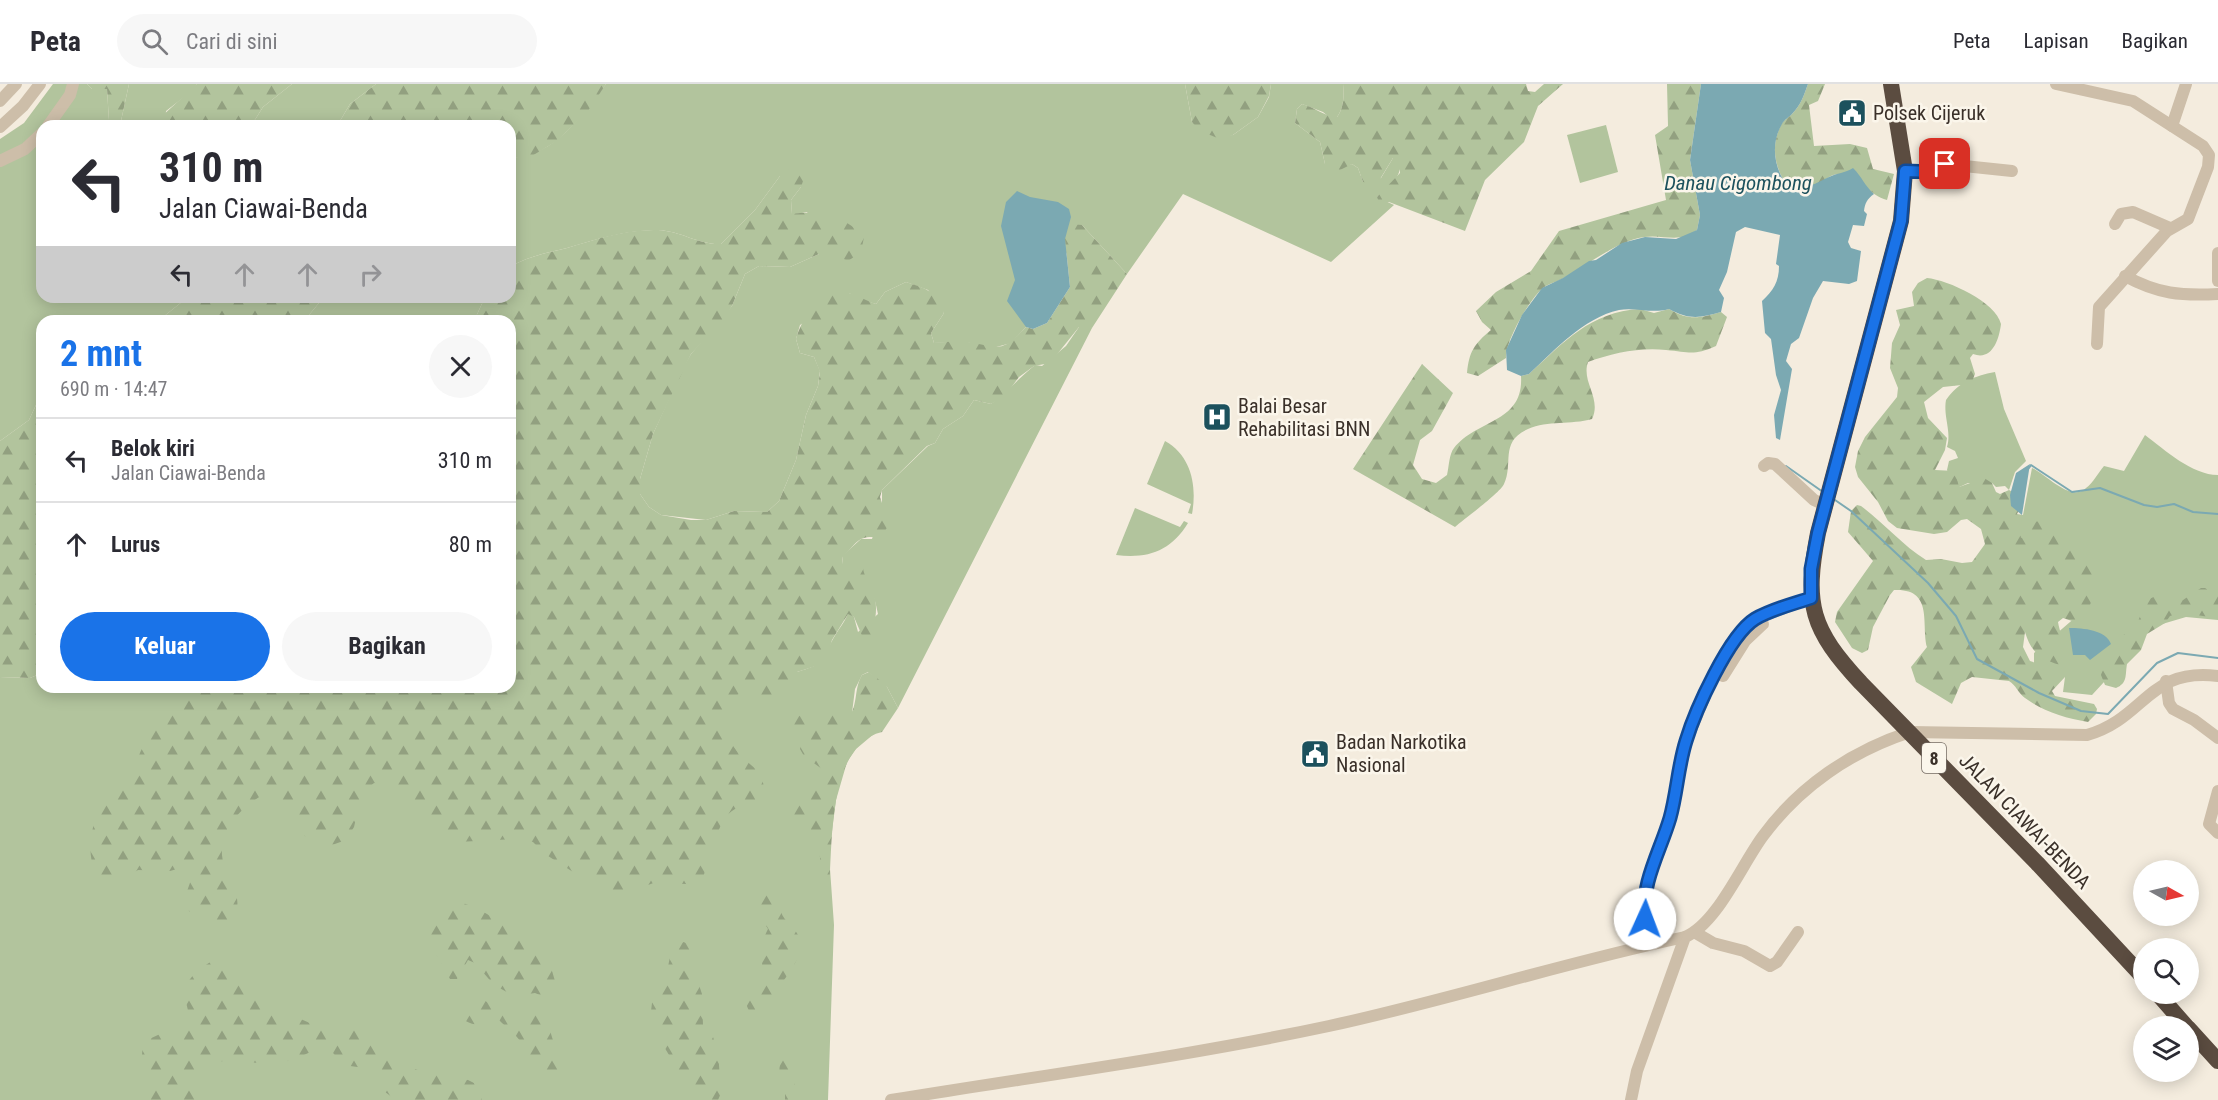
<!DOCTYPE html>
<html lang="id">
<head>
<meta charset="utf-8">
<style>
  :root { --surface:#fff; --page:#f7f7f7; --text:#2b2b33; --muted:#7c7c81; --line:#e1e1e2; --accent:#1a73e8 }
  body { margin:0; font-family:"Roboto Condensed",sans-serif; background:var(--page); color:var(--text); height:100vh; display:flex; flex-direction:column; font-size:22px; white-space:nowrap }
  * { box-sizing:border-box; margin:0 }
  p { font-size:20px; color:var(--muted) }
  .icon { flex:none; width:33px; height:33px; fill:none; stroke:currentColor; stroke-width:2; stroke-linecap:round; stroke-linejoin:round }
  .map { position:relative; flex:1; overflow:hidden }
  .drawer { position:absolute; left:36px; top:231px; width:480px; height:378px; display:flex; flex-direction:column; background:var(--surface); border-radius:18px; box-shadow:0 3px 15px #0003 }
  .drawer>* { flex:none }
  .guide { position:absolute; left:36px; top:36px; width:480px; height:183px; border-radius:18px; box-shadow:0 3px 15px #0003; background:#fff; color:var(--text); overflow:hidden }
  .needle { width:39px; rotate:98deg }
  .buttons { position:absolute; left:2133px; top:776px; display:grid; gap:12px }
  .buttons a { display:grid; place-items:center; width:66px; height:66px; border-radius:50%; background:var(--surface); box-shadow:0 3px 15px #0003; font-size:30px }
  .pin { position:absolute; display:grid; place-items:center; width:51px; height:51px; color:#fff; margin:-26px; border-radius:12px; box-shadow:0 3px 9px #0006 }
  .me { position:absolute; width:66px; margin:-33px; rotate:2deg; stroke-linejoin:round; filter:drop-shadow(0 0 4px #0008) }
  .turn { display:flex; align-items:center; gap:21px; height:126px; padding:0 24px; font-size:27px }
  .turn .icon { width:78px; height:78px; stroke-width:2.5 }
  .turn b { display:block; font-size:42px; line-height:51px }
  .lanes { display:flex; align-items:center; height:57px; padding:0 24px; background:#0003; justify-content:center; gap:30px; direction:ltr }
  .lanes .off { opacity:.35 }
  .round { display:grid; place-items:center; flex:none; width:63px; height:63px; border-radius:32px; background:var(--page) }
  .overview { display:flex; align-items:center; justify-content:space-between; height:102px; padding:0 24px }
  h1 { font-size:36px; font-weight:700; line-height:45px; color:var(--accent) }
  .primary-button { display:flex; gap:12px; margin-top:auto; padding:12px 24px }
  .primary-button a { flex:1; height:69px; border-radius:36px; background:var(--accent); color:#fff; font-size:24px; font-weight:700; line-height:69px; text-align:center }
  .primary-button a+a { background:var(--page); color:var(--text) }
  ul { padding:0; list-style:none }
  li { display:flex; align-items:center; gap:18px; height:84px; padding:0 24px; border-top:2px solid var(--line) }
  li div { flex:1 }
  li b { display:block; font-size:22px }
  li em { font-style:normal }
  header { display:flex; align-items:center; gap:36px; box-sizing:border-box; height:84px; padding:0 30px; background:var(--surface); border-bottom:2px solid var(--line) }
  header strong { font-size:28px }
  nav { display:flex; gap:33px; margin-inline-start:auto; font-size:21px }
  .search { width:420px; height:54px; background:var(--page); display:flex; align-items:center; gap:15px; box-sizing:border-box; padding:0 21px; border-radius:33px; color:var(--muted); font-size:22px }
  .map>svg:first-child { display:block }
</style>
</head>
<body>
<header>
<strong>Peta</strong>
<div class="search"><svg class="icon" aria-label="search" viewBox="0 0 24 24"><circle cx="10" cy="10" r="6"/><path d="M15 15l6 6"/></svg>Cari di sini</div>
<nav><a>Peta</a><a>Lapisan</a><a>Bagikan</a></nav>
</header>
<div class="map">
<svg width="2218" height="1016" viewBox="0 0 2218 1016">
  <defs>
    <pattern id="forest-firs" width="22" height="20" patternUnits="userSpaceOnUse" patternTransform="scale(1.5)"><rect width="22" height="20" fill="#b2c49d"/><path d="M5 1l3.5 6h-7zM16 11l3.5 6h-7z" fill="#92a080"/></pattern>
  </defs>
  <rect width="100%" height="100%" fill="#f4ecde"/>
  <!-- grass -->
  <g fill="#b2c49d">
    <path d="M53 0H87L92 5H107L109 37 115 42H42V213H188L158 237H42V308L29 336 0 357V55L24 39Z"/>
    <path d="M129 0H197L193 6 166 27 165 42H115L121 37Z"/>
    <path d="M292 0H376L350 20 337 42H251L263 23Z"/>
    <path d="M606 0H1185L1192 38 1213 52 1233 51 1258 33 1269 13 1271 0H1343C1344 12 1344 24 1337 33H1329L1323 28 1302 20 1297 25 1295 39 1320 58 1325 80 1345 82 1352 80 1358 84 1363 98 1381 94 1393 74 1401 73C1402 93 1392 101 1377 113L1394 121 1331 178 1183 110 1127 190 1082 141 1026 243 1011 259 989 265 967 258 934 259 931 249 944 229 928 206 906 198 885 208 876 220 862 216 849 209 800 241 796 255 800 269 814 273 820 287 818 302 806 331 796 376 779 417 767 428 734 427 706 436 661 431 649 423 640 410V395L653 350 682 286 691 270 732 222 745 190 759 182 790 183 819 170H833L807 128 792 131 791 116 801 103 780 92 755 126 721 160C699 161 681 147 658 146 627 146 596 155 567 164 547 169 528 172 510 183V74C557 71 580 33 606 0Z"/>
    <path d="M1606 41 1618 88 1580 99 1567 51Z"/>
    <path d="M324 213H485L474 237H304Z"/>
    <path d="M1088 242 1092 244 898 624 887 603 868 588 862 591 855 605 852 629 875 649 856 665 847 678 836 716 829 771 834 841 828 1016H0V593L30 594 42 589V603H510L797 588C833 577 819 577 836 550 840 543 845 538 848 529L854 533 858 548 878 530C874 509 867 484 843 480L842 472 861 455H872L882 420V406L928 362 935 359 943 345 963 332 974 316 991 320C1007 308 1019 294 1035 281L1042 282 1066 262 1079 243Z"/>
    <path d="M1995 288 2004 325 2026 377 2015 388 2009 406 2005 402 1996 403 1992 399H1968L1955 405 1947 386 1949 377 1958 374 1955 367 1947 363C1952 349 1943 332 1946 316 1959 298 1974 292 1995 288Z"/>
    <path d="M2145 351C2165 366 2192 391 2218 391V536L2186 533 2142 546 2140 559 2092 611 2063 608 2065 593 2034 582V569L2077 532 2017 465V430L2023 431 2032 384C2046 390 2071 419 2086 404 2093 399 2098 389 2104 382L2124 387Z"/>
    <path d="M1165 357C1192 372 1197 403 1192 430L1188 429 1191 420 1147 400Z"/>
    <path d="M1135 424 1180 443 1184 437 1188 439C1171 467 1148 475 1116 471Z"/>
  </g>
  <!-- forest -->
  <g fill="url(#forest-firs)">
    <path d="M87 0H129L121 37 115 42 109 37 107 5H92Z"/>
    <path d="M197 0H292L263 23 251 42 163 41 161 33Z"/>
    <path d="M376 0H606L588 27 557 57 530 73 510 74V42H337L350 20Z"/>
    <path d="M1271 0 1269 12 1258 33 1233 51 1220 55 1200 47 1192 38 1185 0Z"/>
    <path d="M1343 0H1526L1528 7 1535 8 1544 0H1563L1538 22 1524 58 1485 96 1465 147 1389 118H1379L1377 113 1400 89V74H1393L1377 100 1363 98 1358 84 1352 80 1338 87 1330 86 1325 80 1320 58 1295 39 1297 25 1302 20C1314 23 1326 33 1337 33 1344 24 1344 12 1343 0Z"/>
    <path d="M1667 0H1701L1690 76 1700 131 1697 146C1679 160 1664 150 1644 153 1617 157 1586 182 1562 195 1556 198 1547 200 1542 205 1529 216 1505 258 1506 274L1478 292 1467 289C1469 268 1474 260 1491 246L1482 238 1476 227 1496 208 1531 187 1559 147 1666 116 1655 51 1668 42Z"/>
    <path d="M1808 0H1825L1818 17 1809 21 1814 62 1850 60 1867 64 1873 85 1894 90 1887 116C1870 112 1859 92 1841 90 1830 89 1824 98 1815 102 1808 105 1799 105 1791 106 1775 88 1769 62 1782 39 1784 36 1789 33 1792 30 1801 21 1804 11 1808 0Z"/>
    <path d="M792 83 806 88 801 103 791 116 792 130C820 126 845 132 864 153L861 168 848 177 833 170H819L790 183 759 182 745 190 732 222 723 236 691 270 653 350 640 395V410L649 423 661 431 691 436H706L734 427 767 428 779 417 796 376 806 331 818 302 820 288 814 273 800 269 796 255C802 234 821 201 849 209 858 211 866 217 876 220L885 208 906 198C927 205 937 207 944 229L931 249 934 259C945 258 957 257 968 258 1000 263 1001 270 1026 243L1033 245 1047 239 1070 203 1065 155 1070 140 1082 141 1127 190 1092 244 1079 243 1050 279 1034 282 1019 293 1005 312 991 320 974 316 963 332 943 345 935 359 927 362 882 406 880 413 889 440C879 460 874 449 861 455 854 459 848 468 842 473L843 480 857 479 863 484C864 493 870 498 873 507 879 525 875 538 870 555L863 554 854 533 848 530 832 556 826 576 819 581 797 588C779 627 780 625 741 609L728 616C714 647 738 672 761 689L766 713C756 718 745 720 735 725 716 734 709 782 700 801L656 798 627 809 612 807 584 795 545 770 533 758 517 755 457 758 444 751 409 716 400 703 374 699 362 709 354 743 346 756 332 761 316 759 303 751 288 722 269 707C241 723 212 748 225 784 233 808 245 814 231 840L201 834 187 826 186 810 191 796 184 783 170 787 138 786 125 794 109 795 95 789C81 753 101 705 135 687 140 650 174 627 199 603H510V237H474L485 213H510V183C528 172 547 169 567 164 596 155 627 145 658 146 681 147 699 161 721 160L755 126 780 92Z"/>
    <path d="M1927 194C1948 196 1996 218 2001 240 1999 256 1992 277 1973 270L1970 274 1975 290 1971 300 1943 303 1924 318 1928 334 1947 354 1945 366 1935 386 1955 387 1959 403 1984 394 1992 399 1996 408 2000 410 2009 406 2015 409 2020 424 2017 430 2021 454 2025 452 2028 438 2043 437 2056 445 2058 456C2074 450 2092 471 2095 486 2097 501 2091 530 2078 539L2063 534 2058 538C2060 551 2070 569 2060 581 2040 575 2031 568 2025 548L2023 563 2030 577 2064 588 2065 593 2052 607 2055 612 2094 620 2097 625 2096 630 2088 638C2065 634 2044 628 2025 614 2018 609 2016 601 2009 597L1972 593 1961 599 1952 620 1916 598 1911 583 1927 563C1921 540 1934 504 1894 506L1890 511 1873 543 1868 566 1862 569 1852 564 1835 538 1837 528 1873 477 1848 448 1851 427 1857 421 1861 422C1884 439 1902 461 1926 476L1941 475 1962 479 1972 478 1985 460 1981 445 1967 435 1961 436 1947 448 1934 450 1897 444 1888 437 1878 418 1858 393 1855 383 1858 367 1865 353 1897 313 1898 304 1890 284 1892 259 1900 241 1896 226 1914 222 1912 208 1918 199Z"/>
    <path d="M188 213H324L304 237H158Z"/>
    <path d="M1640 225 1654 229 1669 225C1689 237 1700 234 1721 228L1727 233 1716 262C1693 272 1690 268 1666 266 1641 263 1612 269 1588 278 1581 298 1602 314 1592 335 1571 341 1548 336 1528 345 1499 358 1514 379 1504 400 1500 409 1464 435 1455 443L1353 385 1422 280 1453 309 1432 347 1420 356 1413 381 1422 395 1436 399 1447 391C1449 383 1449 370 1454 364 1477 335 1524 339 1521 292L1529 290C1564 258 1590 228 1640 225Z"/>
    <path d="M42 308V589L30 594 0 593V357L29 336Z"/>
    <path d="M2201 504H2205L2218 512V531C2197 536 2191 524 2170 532L2165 539 2147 550 2141 566 2127 580C2125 591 2128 599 2116 604L2105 601 2101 591 2103 582 2113 572 2122 552 2136 542 2147 516 2158 511 2183 516Z"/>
    <path d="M869 588 886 601 898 624 882 648C827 661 833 760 829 803L826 805 821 799 820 773 810 744 795 745 788 741V725L791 718 813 707 829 690 804 672 800 665 802 658 788 650 784 643 787 635 817 627 849 633C858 621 854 604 862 591Z"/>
    <path d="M767 801C780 807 777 816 781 828 784 838 797 844 799 854 802 872 793 883 784 896 774 908 780 922 758 932L751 930C737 907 755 909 760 892 766 875 756 868 768 845L760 832 756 810 760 803Z"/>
    <path d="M449 816C472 816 533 856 547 875 554 886 553 900 562 909L557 918 535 909 514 912 494 901 475 879 468 876 457 895H450L439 874 424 856V848L436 837Z"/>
    <path d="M683 858 690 860 694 866 695 889 702 910 703 941 713 953 718 967 721 1009 718 1016H691L690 1008 672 994 669 971 657 951 651 927 652 919 663 907 671 868Z"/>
    <path d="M218 874C242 879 243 904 260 917L312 940 358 944 364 948 374 964 386 973 425 989 433 987 446 993 468 996 474 999 482 1016H396L381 1005 372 985 343 981 329 964 321 962C308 970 293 977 277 979 248 982 219 966 196 991L200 1016H145C148 995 137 975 145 957L188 937C190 927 186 922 185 913 182 895 204 881 218 874Z"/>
    <path d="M477 912 504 928 534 930 547 937 556 966 567 977 566 990C536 992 535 983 522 960 517 951 506 943 499 936 482 943 473 943 458 932L464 918Z"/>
    <path d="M787 957C802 974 783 1002 806 1016H785V1007L779 992 781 962Z"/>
  </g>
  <!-- water -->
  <g fill="#7ba9b2">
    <path d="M1701 0H1808C1804 11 1801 21 1792 30 1789 33 1784 36 1782 40 1769 62 1775 89 1791 106 1809 104 1814 100 1829 93 1837 89 1845 89 1853 84 1862 93 1865 102 1874 110 1867 115 1865 119 1864 127L1867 130 1864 142 1853 141 1848 158 1851 164 1861 167 1857 197 1849 200 1823 197 1813 214 1799 254 1791 260 1786 277 1792 285 1780 356 1776 354 1774 331 1781 306 1776 291 1771 255 1765 249 1762 217C1773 207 1779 198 1779 182L1776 180 1780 151 1745 143 1736 148 1727 188 1719 206 1724 214 1721 228C1700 234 1689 236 1669 225 1651 230 1636 223 1619 226 1583 234 1554 267 1529 290L1521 292 1507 286 1506 266 1522 231 1542 204 1563 194 1589 177 1596 176 1622 159 1645 153 1676 155 1697 146 1700 131 1690 76Z"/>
    <path d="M1017 107 1030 113 1058 118 1069 125 1071 133 1065 155 1070 203 1047 239 1033 245 1026 243 1007 217 1015 196 1001 142 1006 118Z"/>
    <path d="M2030 380 2022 431 2011 422 2010 411 2016 389Z"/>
    <path d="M2069 544C2083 544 2106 546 2111 560L2090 576 2085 571H2073Z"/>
  </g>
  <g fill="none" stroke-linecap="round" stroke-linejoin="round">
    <!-- stream -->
    <g stroke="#7ba9b2" stroke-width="2">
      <path d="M1786 382 1823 408"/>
      <path d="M2029 384 2031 381 2037 385 2072 408 2100 404 2144 421 2157 423 2174 420 2193 428 2218 430"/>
      <path d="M1835 416 1851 427 1928 499 1956 532 1977 575 2039 609 2081 627 2108 630 2157 579 2178 569 2218 574"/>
    </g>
    <!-- minor -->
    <g stroke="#cdbea9" stroke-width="12">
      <path d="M2056 0 2133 17 2203 62 2209 71 2208 83 2188 135 2167 147 2099 223 2097 260"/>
      <path d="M0 17 16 0"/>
      <path d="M48 42 70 11 73 0"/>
      <path d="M2172 42 2186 0"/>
      <path d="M0 43 23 22 40 0"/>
      <path d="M0 77 25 65 42 49"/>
      <path d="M1905 87 1933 88 1945 80 2012 87"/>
      <path d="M2115 140 2121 130 2133 128 2170 144"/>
      <path d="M2218 169V197"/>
      <path d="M2125 192C2158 210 2181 212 2218 210"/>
      <path d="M1764 382 1768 379 1775 380 1814 416 1825 421"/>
      <path d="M1723 592 1745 557 1763 540"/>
      <path d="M2166 597 2169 619 2173 625 2194 636 2218 654"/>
      <path d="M2218 707 2209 740 2218 749"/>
      <path d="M1696 849 1713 859 1744 867 1770 882 1777 878 1798 848"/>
      <path d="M1648 861 1644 811 1671 730 1686 658 1712 595 1738 552 1755 535 1811 514"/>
      <path d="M891 1016C1037 992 1184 973 1329 942 1449 916 1566 878 1685 853"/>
      <path d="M1631 1016 1637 987 1685 853C1717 840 1742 780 1763 752 1799 703 1851 667 1910 648L2087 651C2146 634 2148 583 2218 592"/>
    </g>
    <!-- highway -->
    <g stroke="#5b4c40" stroke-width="16">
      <path d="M1891 0 1905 87 1901 137 1818 449C1804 521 1811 545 1861 599L2037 779 2144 894"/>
      <path d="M2157 909 2186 942"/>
      <path d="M2188 944 2218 977"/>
    </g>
  </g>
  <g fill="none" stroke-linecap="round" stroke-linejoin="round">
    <!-- route casing -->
    <g stroke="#114b97" stroke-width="15">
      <path id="route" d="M1645 835C1641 798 1660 768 1670 734 1677 709 1678 682 1686 657 1695 627 1729 551 1755 535 1772 525 1793 520 1811 514V485L1818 449 1901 137 1905 87 1933 88 1945 80"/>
    </g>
    <!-- route -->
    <use href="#route" stroke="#1a73e8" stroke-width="10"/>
  </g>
  <!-- icons -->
  <defs>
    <g id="civic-square" transform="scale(1.5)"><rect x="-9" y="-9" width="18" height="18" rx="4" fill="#1c515d" stroke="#fbf6eb"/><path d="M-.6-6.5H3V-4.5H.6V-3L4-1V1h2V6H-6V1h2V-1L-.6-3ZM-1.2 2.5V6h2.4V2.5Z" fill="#fff"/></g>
    <g id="hospital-square" transform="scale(1.5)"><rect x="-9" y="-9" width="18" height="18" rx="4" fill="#1c515d" stroke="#fbf6eb"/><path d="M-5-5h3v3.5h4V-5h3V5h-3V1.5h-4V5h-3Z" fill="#fff"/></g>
  </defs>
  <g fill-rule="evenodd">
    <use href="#civic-square" x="1852" y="29"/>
    <use href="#hospital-square" x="1217" y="333"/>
    <use href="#civic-square" x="1315" y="670"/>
  </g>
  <g text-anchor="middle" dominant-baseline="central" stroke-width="5" stroke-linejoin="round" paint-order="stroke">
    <!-- shield labels -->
    <rect fill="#fbf6eb" stroke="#746b63" stroke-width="1.5" x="1922" y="659" width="24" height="30" rx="4.5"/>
    <g font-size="18" font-weight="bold" fill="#3a3029">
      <text x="1934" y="674">8</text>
    </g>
    <!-- poi labels -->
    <g font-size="20" fill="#3a3029" stroke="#fbf6eb" text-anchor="start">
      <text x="1873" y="29">Polsek Cijeruk</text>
      <text x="1238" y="322">Balai Besar<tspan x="1238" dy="23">Rehabilitasi BNN</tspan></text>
      <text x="1336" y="658">Badan Narkotika<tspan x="1336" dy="23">Nasional</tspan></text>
    </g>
    <!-- street labels -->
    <g font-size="20" fill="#3a3029" stroke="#fbf6eb">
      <text transform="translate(2025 737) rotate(46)">JALAN CIAWAI-BENDA</text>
    </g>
    <!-- water labels -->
    <g font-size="21" font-style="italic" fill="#1c515d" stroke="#fbf6eb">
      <text x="1738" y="99">Danau Cigombong</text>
    </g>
  </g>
</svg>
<div class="buttons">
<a><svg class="needle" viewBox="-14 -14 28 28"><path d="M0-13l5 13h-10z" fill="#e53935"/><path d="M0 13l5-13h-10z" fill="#7c7c81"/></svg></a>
<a><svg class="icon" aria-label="search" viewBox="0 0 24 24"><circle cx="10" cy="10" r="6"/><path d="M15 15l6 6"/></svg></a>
<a><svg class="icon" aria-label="layers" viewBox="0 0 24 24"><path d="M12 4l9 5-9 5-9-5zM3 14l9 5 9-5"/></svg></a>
</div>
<div class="pin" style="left:1945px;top:80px;background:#d93025"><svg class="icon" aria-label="arrive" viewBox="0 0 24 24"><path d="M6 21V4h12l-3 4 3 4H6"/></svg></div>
<svg class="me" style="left:1645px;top:835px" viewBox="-20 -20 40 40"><circle r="19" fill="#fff"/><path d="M0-13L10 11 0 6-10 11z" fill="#1a73e8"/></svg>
<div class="guide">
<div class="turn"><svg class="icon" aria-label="left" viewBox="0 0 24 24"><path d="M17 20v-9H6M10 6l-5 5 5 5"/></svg><div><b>310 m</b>Jalan Ciawai-Benda</div></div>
<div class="lanes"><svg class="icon" aria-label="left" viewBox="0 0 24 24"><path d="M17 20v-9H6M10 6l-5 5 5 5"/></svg><svg class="icon off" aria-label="ahead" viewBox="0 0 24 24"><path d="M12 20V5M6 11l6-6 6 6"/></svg><svg class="icon off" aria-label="ahead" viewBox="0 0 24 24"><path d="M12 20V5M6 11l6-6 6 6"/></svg><svg class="icon off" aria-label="right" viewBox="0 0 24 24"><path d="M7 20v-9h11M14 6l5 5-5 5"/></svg></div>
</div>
<section class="drawer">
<div class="overview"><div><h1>2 mnt</h1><p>690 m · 14:47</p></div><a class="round"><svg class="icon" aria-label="close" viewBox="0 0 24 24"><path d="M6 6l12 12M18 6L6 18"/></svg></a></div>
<ul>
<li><svg class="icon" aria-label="left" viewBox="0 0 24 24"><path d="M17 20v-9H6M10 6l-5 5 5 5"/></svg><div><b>Belok kiri</b><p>Jalan Ciawai-Benda</p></div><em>310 m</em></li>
<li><svg class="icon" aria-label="ahead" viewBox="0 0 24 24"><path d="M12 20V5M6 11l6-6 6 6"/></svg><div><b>Lurus</b></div><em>80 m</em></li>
</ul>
<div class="primary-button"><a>Keluar</a><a>Bagikan</a></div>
</section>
</div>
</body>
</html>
